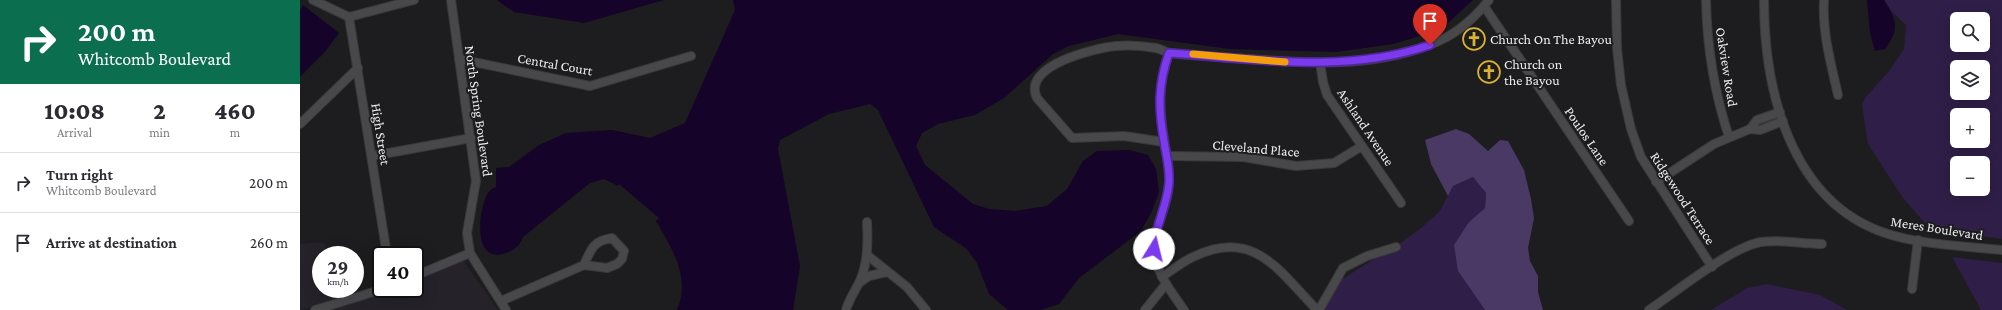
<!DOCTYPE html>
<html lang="en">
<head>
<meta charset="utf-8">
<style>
  :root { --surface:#fff; --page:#f7f7f7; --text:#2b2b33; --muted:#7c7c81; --line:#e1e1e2 }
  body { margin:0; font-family:"Crimson Pro",serif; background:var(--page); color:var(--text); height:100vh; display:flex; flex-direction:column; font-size:15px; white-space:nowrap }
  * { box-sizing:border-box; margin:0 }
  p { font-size:13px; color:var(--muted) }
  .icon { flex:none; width:22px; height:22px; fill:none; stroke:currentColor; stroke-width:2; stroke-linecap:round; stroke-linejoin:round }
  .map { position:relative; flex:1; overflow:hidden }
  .sheet { display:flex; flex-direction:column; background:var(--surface); width:300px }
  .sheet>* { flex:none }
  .top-card { background:#0b6e4f; color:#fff; overflow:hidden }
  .fabs { position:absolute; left:1650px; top:12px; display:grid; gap:8px }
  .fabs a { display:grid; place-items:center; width:40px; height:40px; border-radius:6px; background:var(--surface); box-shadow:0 4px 16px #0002; font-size:20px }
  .speed { position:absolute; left:12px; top:246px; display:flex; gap:8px; font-size:20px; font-weight:700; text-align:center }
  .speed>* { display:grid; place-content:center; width:52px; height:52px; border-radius:50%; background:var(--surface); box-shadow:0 4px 16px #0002; line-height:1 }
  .speed small { font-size:10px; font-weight:400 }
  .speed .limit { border:2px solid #111; border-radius:6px; background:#fff; color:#111 }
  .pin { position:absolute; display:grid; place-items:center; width:34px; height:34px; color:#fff; margin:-41px -17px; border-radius:50% 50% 50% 0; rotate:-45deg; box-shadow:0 0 4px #0007 }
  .pin .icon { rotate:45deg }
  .me { position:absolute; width:44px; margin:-22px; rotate:9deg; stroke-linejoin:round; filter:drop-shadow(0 0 3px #0008) }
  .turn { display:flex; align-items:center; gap:14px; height:84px; padding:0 12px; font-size:18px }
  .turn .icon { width:52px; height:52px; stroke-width:2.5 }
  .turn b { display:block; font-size:28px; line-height:34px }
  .eta { display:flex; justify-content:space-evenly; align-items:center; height:68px; text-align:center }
  .eta b { font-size:24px; font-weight:800; line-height:28px }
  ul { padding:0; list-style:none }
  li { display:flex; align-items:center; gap:12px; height:60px; padding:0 12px; border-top:1px solid var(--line) }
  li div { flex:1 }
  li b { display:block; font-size:15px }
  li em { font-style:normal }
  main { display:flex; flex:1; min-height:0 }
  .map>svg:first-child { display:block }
</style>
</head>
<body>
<main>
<section class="sheet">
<div class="top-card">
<div class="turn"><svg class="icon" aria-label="right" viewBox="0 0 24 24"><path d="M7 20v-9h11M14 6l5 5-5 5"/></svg><div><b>200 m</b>Whitcomb Boulevard</div></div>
</div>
<div class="eta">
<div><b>10:08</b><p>Arrival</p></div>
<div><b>2</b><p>min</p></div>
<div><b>460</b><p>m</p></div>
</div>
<ul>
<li><svg class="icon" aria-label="right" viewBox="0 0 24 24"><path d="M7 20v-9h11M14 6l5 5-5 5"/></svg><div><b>Turn right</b><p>Whitcomb Boulevard</p></div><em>200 m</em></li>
<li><svg class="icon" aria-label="arrive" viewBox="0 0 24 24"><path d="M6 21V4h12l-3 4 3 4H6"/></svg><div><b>Arrive at destination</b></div><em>260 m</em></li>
</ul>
</section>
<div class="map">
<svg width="1702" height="310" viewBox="0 0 1702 310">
  <rect width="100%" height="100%" fill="#1d1c1e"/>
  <!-- built -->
  <g fill="#25222a">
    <path d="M18 242 25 244 27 255H21V289H34L35 301 0 310V244Z"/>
    <path d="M163 260 198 310H28L94 289H115V280Z"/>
  </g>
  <!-- green -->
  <g fill="#2f1e47" fill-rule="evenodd">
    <path d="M1584 0H1702V239L1630 229 1603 198 1568 144 1562 105 1565 98 1589 71 1604 49 1606 25 1592 12ZM1657 19H1683V45H1657ZM1657 67H1683V93H1657ZM1657 115H1683V141H1657ZM1657 163H1683V189H1657Z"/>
    <path d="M1173 177 1186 193 1185 208 1169 222 1158 271 1185 310H1023L1039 281 1082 254 1100 249 1099 244 1121 228 1140 211 1153 186Z"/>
    <path d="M1652 257 1702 263V310H1681Z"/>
    <path d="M1467 284 1520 295 1547 310H1411L1447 288Z"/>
  </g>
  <!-- forest -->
  <path fill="#4a3965" d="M1156 129 1169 134 1188 151 1200 140 1208 141 1224 170 1231 199 1234 218 1228 248 1230 261 1238 276V292L1243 310H1185L1158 271 1154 245 1169 222 1185 208 1186 193 1173 177 1153 186 1148 196 1131 164 1125 140Z"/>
  <!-- water -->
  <g fill="#150329">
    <path d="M197 0H364L284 23 214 12Z"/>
    <path d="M433 0H1173L1149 22 1120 36 1093 44 1036 52 930 49 818 34 769 46 753 54 704 98 675 115 638 124 622 133 616 146 625 165 673 204 689 209 715 211 747 206 767 189 783 161 797 151 829 150 848 155 856 169 859 192 852 211 841 231 779 278 759 304 741 310H708L689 294 677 263 667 249 634 227 578 110 570 104 529 114 480 140 478 149 500 266 493 310H377C391 278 372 248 356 221L359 218 319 184 318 186 304 179 290 183 223 237C220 245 215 250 206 253 172 265 178 210 188 193 190 190 193 188 196 187V168L209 167 239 145 266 133 312 130 350 138 385 123 435 10Z"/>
    <path d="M1567 0H1584C1597 20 1600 29 1585 49L1575 51 1570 33Z"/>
    <path d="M3 5 39 33 24 53 0 77V10Z"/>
  </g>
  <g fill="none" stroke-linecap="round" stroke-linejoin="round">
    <!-- minor casing -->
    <g stroke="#39393a" stroke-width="10">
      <g id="minor">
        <path d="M13 0 49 17 114 0"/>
        <path d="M151 0 176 181 167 233 170 253 206 310"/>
        <path d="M1316 0 1317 48 1321 85 1331 129 1341 157 1412 267"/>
        <path d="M1406 0C1407 48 1414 92 1429 137"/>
        <path d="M1464 0C1464 89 1490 201 1585 233 1620 245 1666 246 1702 250"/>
        <path d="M1524 0C1522 32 1531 64 1538 95"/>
        <path d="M1184 6 1329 221"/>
        <path d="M49 17 87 255"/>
        <path d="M869 53C858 84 859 107 864 140 867 158 871 173 868 192 865 213 850 234 855 257 859 277 873 294 884 310"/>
        <path d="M159 59 290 86 391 56"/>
        <path d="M1020 62 1023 82 1027 95 1101 203"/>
        <path d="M1480 112 1457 120 1450 129 1460 130 1483 121"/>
        <path d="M0 124 58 68"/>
        <path d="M864 142 824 136 772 138 737 98C721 65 796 48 816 46 828 45 844 46 856 48 861 49 865 52 870 53 891 56 913 56 934 58 998 63 1068 69 1129 45 1153 37 1173 20 1189 0"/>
        <path d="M72 156 171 138"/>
        <path d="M868 156 943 157 996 166 1034 163 1062 146"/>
        <path d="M1356 182 1414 144 1450 129"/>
        <path d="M567 255 607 287 626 310"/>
        <path d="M115 276 170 253"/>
        <path d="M862 277C872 270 882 262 893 257 954 227 979 271 1017 310"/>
        <path d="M559 283 569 276 587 272"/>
        <path d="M1612 289 1618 240"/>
        <path d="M201 301 284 265 307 268 317 264 322 259 324 251 312 238C293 241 291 249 284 265"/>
        <path d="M15 310 83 289"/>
        <path d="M546 310C549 299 555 291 560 281 568 262 568 242 567 222"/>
        <path d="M845 310 866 284"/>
        <path d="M1019 310 1043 268 1067 256 1096 247"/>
        <path d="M1349 310C1376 292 1431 247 1461 242 1481 239 1502 244 1522 244"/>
      </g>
    </g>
    <!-- minor -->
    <use href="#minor" stroke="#48474a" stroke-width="8"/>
  </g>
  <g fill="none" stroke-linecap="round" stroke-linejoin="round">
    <!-- route casing -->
    <g stroke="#51269a" stroke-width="10">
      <path id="route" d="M854 249C855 226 867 206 869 183 870 168 866 155 864 141 858 108 858 84 869 53 955 59 1046 74 1130 45"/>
    </g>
    <!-- route -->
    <use href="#route" stroke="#7c3aed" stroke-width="7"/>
    <!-- slow -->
    <path stroke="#f59e0b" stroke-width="7" d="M893 54 985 62"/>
  </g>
  <!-- icons -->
  <defs>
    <g id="church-ring" transform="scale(1.15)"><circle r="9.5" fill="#1d1c1e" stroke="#dab333" stroke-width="1.5"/><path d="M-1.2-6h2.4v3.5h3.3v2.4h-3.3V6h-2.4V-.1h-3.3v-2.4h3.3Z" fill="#dab333"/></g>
  </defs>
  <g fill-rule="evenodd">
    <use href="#church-ring" x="1174" y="39"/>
    <use href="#church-ring" x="1189" y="72"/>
  </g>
  <g text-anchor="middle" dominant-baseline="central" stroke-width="4" stroke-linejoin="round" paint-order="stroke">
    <!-- poi labels -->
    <g font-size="14" fill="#ebebec" stroke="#1d1c1e" text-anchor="start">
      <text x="1190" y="39">Church On The Bayou</text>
      <text x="1204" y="64">Church on<tspan x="1204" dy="16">the Bayou</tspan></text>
    </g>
    <!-- street labels -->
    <g font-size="14" fill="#ebebec" stroke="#1d1c1e">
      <text transform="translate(255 64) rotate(10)">Central Court</text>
      <text transform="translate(1427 67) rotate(81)">Oakview Road</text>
      <text transform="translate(179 111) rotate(82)">North Spring Boulevard</text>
      <text transform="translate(1066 127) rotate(56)">Ashland Avenue</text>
      <text transform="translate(81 134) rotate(81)">High Street</text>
      <text transform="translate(1287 136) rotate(56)">Poulos Lane</text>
      <text transform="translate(956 148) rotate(5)">Cleveland Place</text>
      <text transform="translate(1383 198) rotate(57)">Ridgewood Terrace</text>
      <text transform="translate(1637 228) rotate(9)">Meres Boulevard</text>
    </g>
  </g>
</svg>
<div class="fabs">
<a><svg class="icon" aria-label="search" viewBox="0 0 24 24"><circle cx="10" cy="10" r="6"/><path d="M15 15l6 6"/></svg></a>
<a><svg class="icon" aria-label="layers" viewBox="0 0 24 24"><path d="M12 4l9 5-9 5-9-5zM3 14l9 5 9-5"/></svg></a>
<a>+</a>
<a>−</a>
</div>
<div class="speed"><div>29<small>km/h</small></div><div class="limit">40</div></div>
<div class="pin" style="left:1130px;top:45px;background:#d93025"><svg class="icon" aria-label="arrive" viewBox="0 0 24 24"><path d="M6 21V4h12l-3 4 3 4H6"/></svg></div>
<svg class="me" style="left:854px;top:249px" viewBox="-20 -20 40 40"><circle r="19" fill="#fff"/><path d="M0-13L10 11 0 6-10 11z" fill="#7c3aed"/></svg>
</div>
</main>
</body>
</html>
